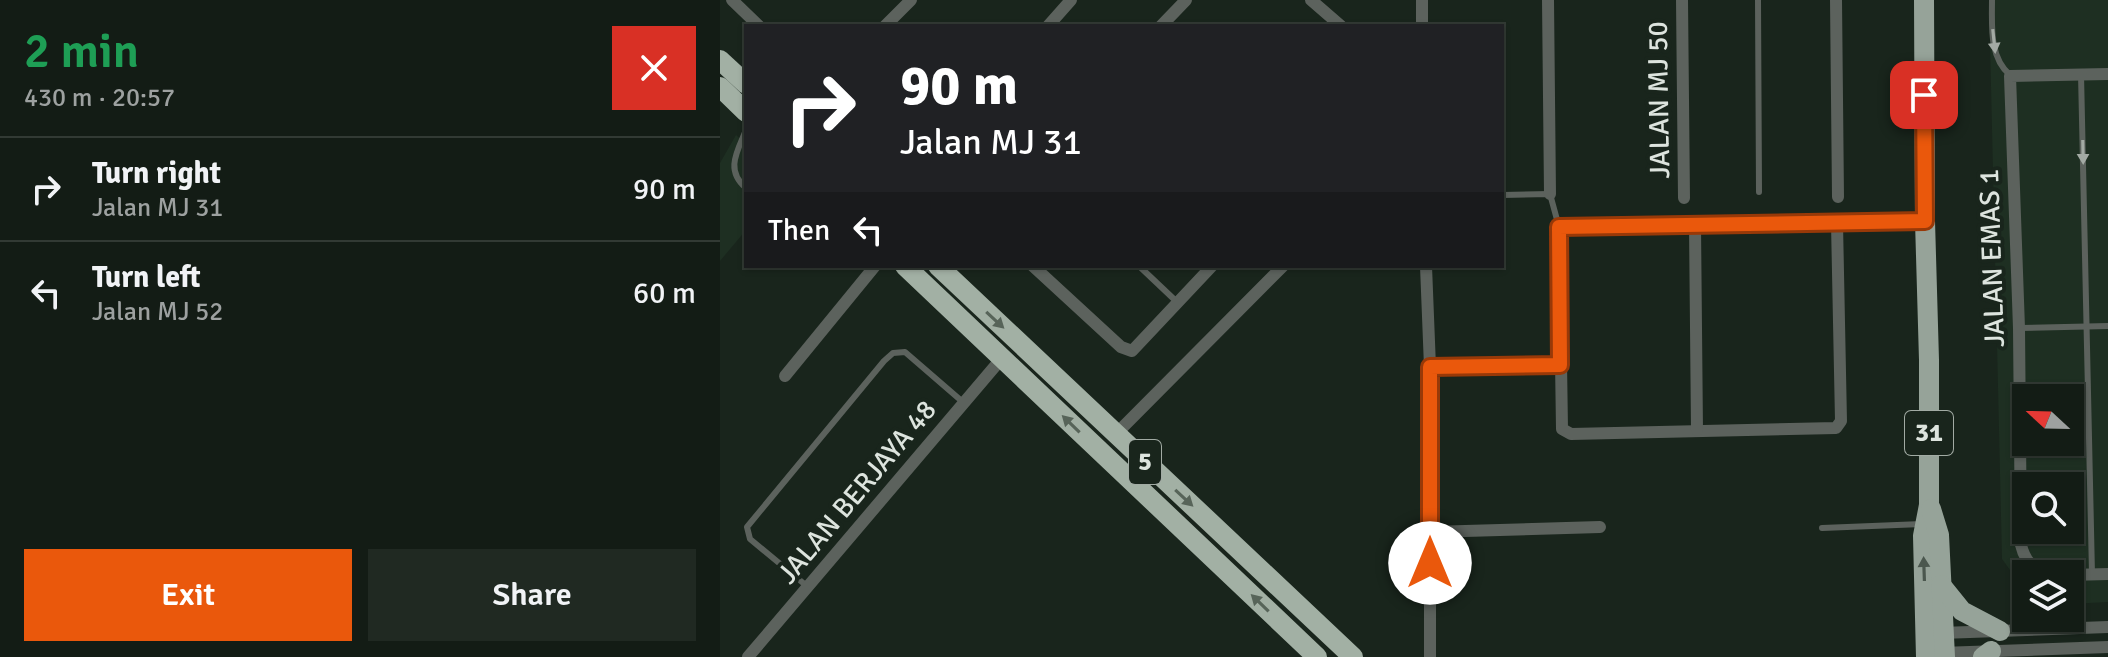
<!DOCTYPE html>
<html lang="en">
<head>
<meta charset="utf-8">
<style>
  :root { --surface:#131c15; --page:#202922; --text:#f1f3f6; --muted:#9da1a0; --line:#323a34; --accent:#ea580c }
  body { margin:0; font-family:Signika,sans-serif; background:var(--page); color:var(--text); height:100vh; display:flex; flex-direction:column; font-size:30px; white-space:nowrap }
  * { box-sizing:border-box; margin:0 }
  p { font-size:26px; color:var(--muted) }
  .icon { flex:none; width:44px; height:44px; fill:none; stroke:currentColor; stroke-width:2; stroke-linecap:round; stroke-linejoin:round }
  .map { position:relative; flex:1; overflow:hidden }
  .sheet { display:flex; flex-direction:column; background:var(--surface); width:720px }
  .sheet>* { flex:none }
  .banner { position:absolute; left:24px; top:24px; width:760px; height:244px; border-radius:0px; box-shadow:0 2px 6px #0004,0 0 0 2px var(--line); background:#202124; color:#fff; overflow:hidden }
  .needle { width:52px; rotate:292deg }
  .controls { position:absolute; left:1292px; top:384px; display:grid; gap:16px }
  .controls a { display:grid; place-items:center; width:72px; height:72px; border-radius:0px; background:var(--surface); box-shadow:0 2px 6px #0004,0 0 0 2px var(--line); font-size:40px }
  .pin { position:absolute; display:grid; place-items:center; width:68px; height:68px; color:#fff; margin:-34px; border-radius:16px; box-shadow:0 4px 12px #0006 }
  .me { position:absolute; width:88px; margin:-44px; rotate:0deg; stroke-linejoin:round; filter:drop-shadow(0 0 6px #0008) }
  .turn { display:flex; align-items:center; gap:28px; height:168px; padding:0 24px; font-size:36px }
  .turn .icon { width:104px; height:104px; stroke-width:2.5 }
  .turn b { display:block; font-size:56px; line-height:68px }
  .then { display:flex; align-items:center; height:76px; padding:0 24px; background:#0003; gap:16px; font-size:30px }
  .round { display:grid; place-items:center; flex:none; width:84px; height:84px; border-radius:0px; background:var(--page) }
  .overview { display:flex; align-items:center; justify-content:space-between; height:136px; padding:0 24px }
  h1 { font-size:48px; font-weight:600; line-height:60px; color:#1e9e55 }
  .button { display:flex; gap:16px; margin-top:auto; padding:16px 24px }
  .button a { flex:1; height:92px; border-radius:0px; background:var(--accent); color:#fff; font-size:32px; font-weight:600; line-height:92px; text-align:center }
  .button a+a { background:var(--page); color:var(--text) }
  ul { padding:0; list-style:none }
  li { display:flex; align-items:center; gap:24px; height:104px; padding:0 24px; border-top:2px solid var(--line) }
  li div { flex:1 }
  li b { display:block; font-size:30px }
  li em { font-style:normal }
  main { display:flex; flex:1; min-height:0 }
  .map>svg:first-child { display:block }
</style>
</head>
<body>
<main>
<section class="sheet">
<div class="overview"><div><h1>2 min</h1><p>430 m · 20:57</p></div><a class="round" style="background:#d93025;color:#fff"><svg class="icon" aria-label="close" viewBox="0 0 24 24"><path d="M6 6l12 12M18 6L6 18"/></svg></a></div>
<ul>
<li><svg class="icon" aria-label="right" viewBox="0 0 24 24"><path d="M7 20v-9h11M14 6l5 5-5 5"/></svg><div><b>Turn right</b><p>Jalan MJ 31</p></div><em>90 m</em></li>
<li><svg class="icon" aria-label="left" viewBox="0 0 24 24"><path d="M17 20v-9H6M10 6l-5 5 5 5"/></svg><div><b>Turn left</b><p>Jalan MJ 52</p></div><em>60 m</em></li>
</ul>
<div class="button"><a>Exit</a><a>Share</a></div>
</section>
<div class="map">
<svg width="1388" height="657" viewBox="0 0 1388 657">
  <rect width="100%" height="100%" fill="#19251c"/>
  <!-- built -->
  <g fill="#1e2f22" fill-rule="evenodd">
    <path d="M1269 0H1388V602L1350 604V574H1306V592L1282 559ZM1306 398H1350V442H1306ZM1306 486H1350V530H1306Z"/>
    <path d="M16 135 26 144V230L0 261V163Z"/>
  </g>
  <g fill="none" stroke-linecap="round" stroke-linejoin="round">
    <!-- service -->
    <g stroke="#5c625d" stroke-width="6">
      <path d="M1038 0 1039 192"/>
      <path d="M1272 0C1272 26 1269 57 1290 75"/>
      <path d="M1361 74 1372 574"/>
      <path d="M26 130C17 152 5 170 26 188"/>
      <path d="M782 195 830 194 839 227"/>
      <path d="M419 266 457 302"/>
      <path d="M1300 328 1388 326"/>
      <path d="M1102 528 1202 524"/>
      <path d="M88 587 30 539 27 527 164 361 173 353 185 352 244 403"/>
    </g>
    <!-- minor -->
    <g stroke="#5c625d" stroke-width="12">
      <path d="M12 0 39 26"/>
      <path d="M591 0 621 26"/>
      <path d="M828 0 830 194"/>
      <path d="M962 0 964 198"/>
      <path d="M1116 0 1118 197"/>
      <path d="M165 26 191 0"/>
      <path d="M328 26 351 0"/>
      <path d="M441 26 466 0"/>
      <path d="M702 26V0"/>
      <path d="M1117 223 1121 421 1116 428 851 434 842 429 839 227 1205 221"/>
      <path d="M975 225 977 430"/>
      <path d="M313 266 401 347 412 351 492 266"/>
      <path d="M706 266 710 367V657"/>
      <path d="M710 367 840 365"/>
      <path d="M65 376 155 266"/>
      <path d="M396 434 563 266"/>
      <path d="M710 532 880 527"/>
      <path d="M1324 574C1311 568 1304 558 1301 545L1299 328 1290 76 1388 74"/>
      <path d="M1350 575 1388 574"/>
      <path d="M1221 633 1388 627"/>
      <path d="M1221 653 1388 647"/>
      <path d="M28 657 282 358"/>
    </g>
    <!-- primary -->
    <g stroke="#96a399" stroke-width="20">
      <path d="M1204 0 1205 221 1209 360V505L1203 536 1206 657"/>
      <path d="M1211 509 1219 535 1225 657"/>
      <path d="M1221 585 1242 611 1280 631"/>
      <path d="M1263 657 1271 651"/>
    </g>
    <!-- trunk -->
    <g stroke="#a2b0a4" stroke-width="20">
      <path d="M0 60 26 84"/>
      <path d="M0 87 26 112"/>
      <path d="M185 266 597 657"/>
      <path d="M218 266 633 657"/>
    </g>
  </g>
  <!-- one-way arrows -->
  <defs><path id="oneway-solid" d="M-6-.8H1V-3.2L6.5 0L1 3.2V.8H-6Z" transform="scale(2)"/></defs>
  <g fill="#a3aaa4">
    <use href="#oneway-solid" transform="translate(1274 41) rotate(84)"/>
    <use href="#oneway-solid" transform="translate(1363 152) rotate(89)"/>
  </g>
  <g fill="#576459">
    <use href="#oneway-solid" transform="translate(275 320) rotate(43)"/>
    <use href="#oneway-solid" transform="translate(351 424) rotate(-136)"/>
    <use href="#oneway-solid" transform="translate(464 498) rotate(43)"/>
    <use href="#oneway-solid" transform="translate(540 603) rotate(-136)"/>
  </g>
  <use fill="#4b574e" href="#oneway-solid" transform="translate(1204 569) rotate(-92)"/>
  <g fill="none" stroke-linecap="round" stroke-linejoin="round">
    <!-- route casing -->
    <g stroke="#983908" stroke-width="20">
      <path id="route" d="M710 563V367L840 365 839 227 1205 221 1204 95"/>
    </g>
    <!-- route -->
    <use href="#route" stroke="#ea580c" stroke-width="14"/>
  </g>
  <g text-anchor="middle" dominant-baseline="central" stroke-width="8" stroke-linejoin="round" paint-order="stroke">
    <!-- shield labels -->
    <g fill="#19251c" stroke="#a2aba4" stroke-width="2">
      <rect x="1185" y="411" width="48" height="44" rx="6"/>
      <rect x="409" y="440" width="32" height="44" rx="6"/>
    </g>
    <g font-size="26" font-weight="bold" fill="#dde4de">
      <text x="1209" y="433">31</text>
      <text x="425" y="462">5</text>
    </g>
    <!-- street labels -->
    <g font-size="28" fill="#dde4de" stroke="#19251c">
      <text transform="translate(939 100) rotate(-91)">JALAN MJ 50</text>
      <text transform="translate(1272 258) rotate(-92)">JALAN EMAS 1</text>
      <text transform="translate(137 492) rotate(-50)">JALAN BERJAYA 48</text>
    </g>
  </g>
</svg>
<div class="controls">
<a><svg class="needle" viewBox="-14 -14 28 28"><path d="M0-13l5 13h-10z" fill="#e53935"/><path d="M0 13l5-13h-10z" fill="#9da1a0"/></svg></a>
<a><svg class="icon" aria-label="search" viewBox="0 0 24 24"><circle cx="10" cy="10" r="6"/><path d="M15 15l6 6"/></svg></a>
<a><svg class="icon" aria-label="layers" viewBox="0 0 24 24"><path d="M12 4l9 5-9 5-9-5zM3 14l9 5 9-5"/></svg></a>
</div>
<div class="pin" style="left:1204px;top:95px;background:#d93025"><svg class="icon" aria-label="arrive" viewBox="0 0 24 24"><path d="M6 21V4h12l-3 4 3 4H6"/></svg></div>
<svg class="me" style="left:710px;top:563px" viewBox="-20 -20 40 40"><circle r="19" fill="#fff"/><path d="M0-13L10 11 0 6-10 11z" fill="#ea580c"/></svg>
<div class="banner">
<div class="turn"><svg class="icon" aria-label="right" viewBox="0 0 24 24"><path d="M7 20v-9h11M14 6l5 5-5 5"/></svg><div><b>90 m</b>Jalan MJ 31</div></div>
<div class="then">Then<svg class="icon" aria-label="left" viewBox="0 0 24 24"><path d="M17 20v-9H6M10 6l-5 5 5 5"/></svg></div>
</div>
</div>
</main>
</body>
</html>
